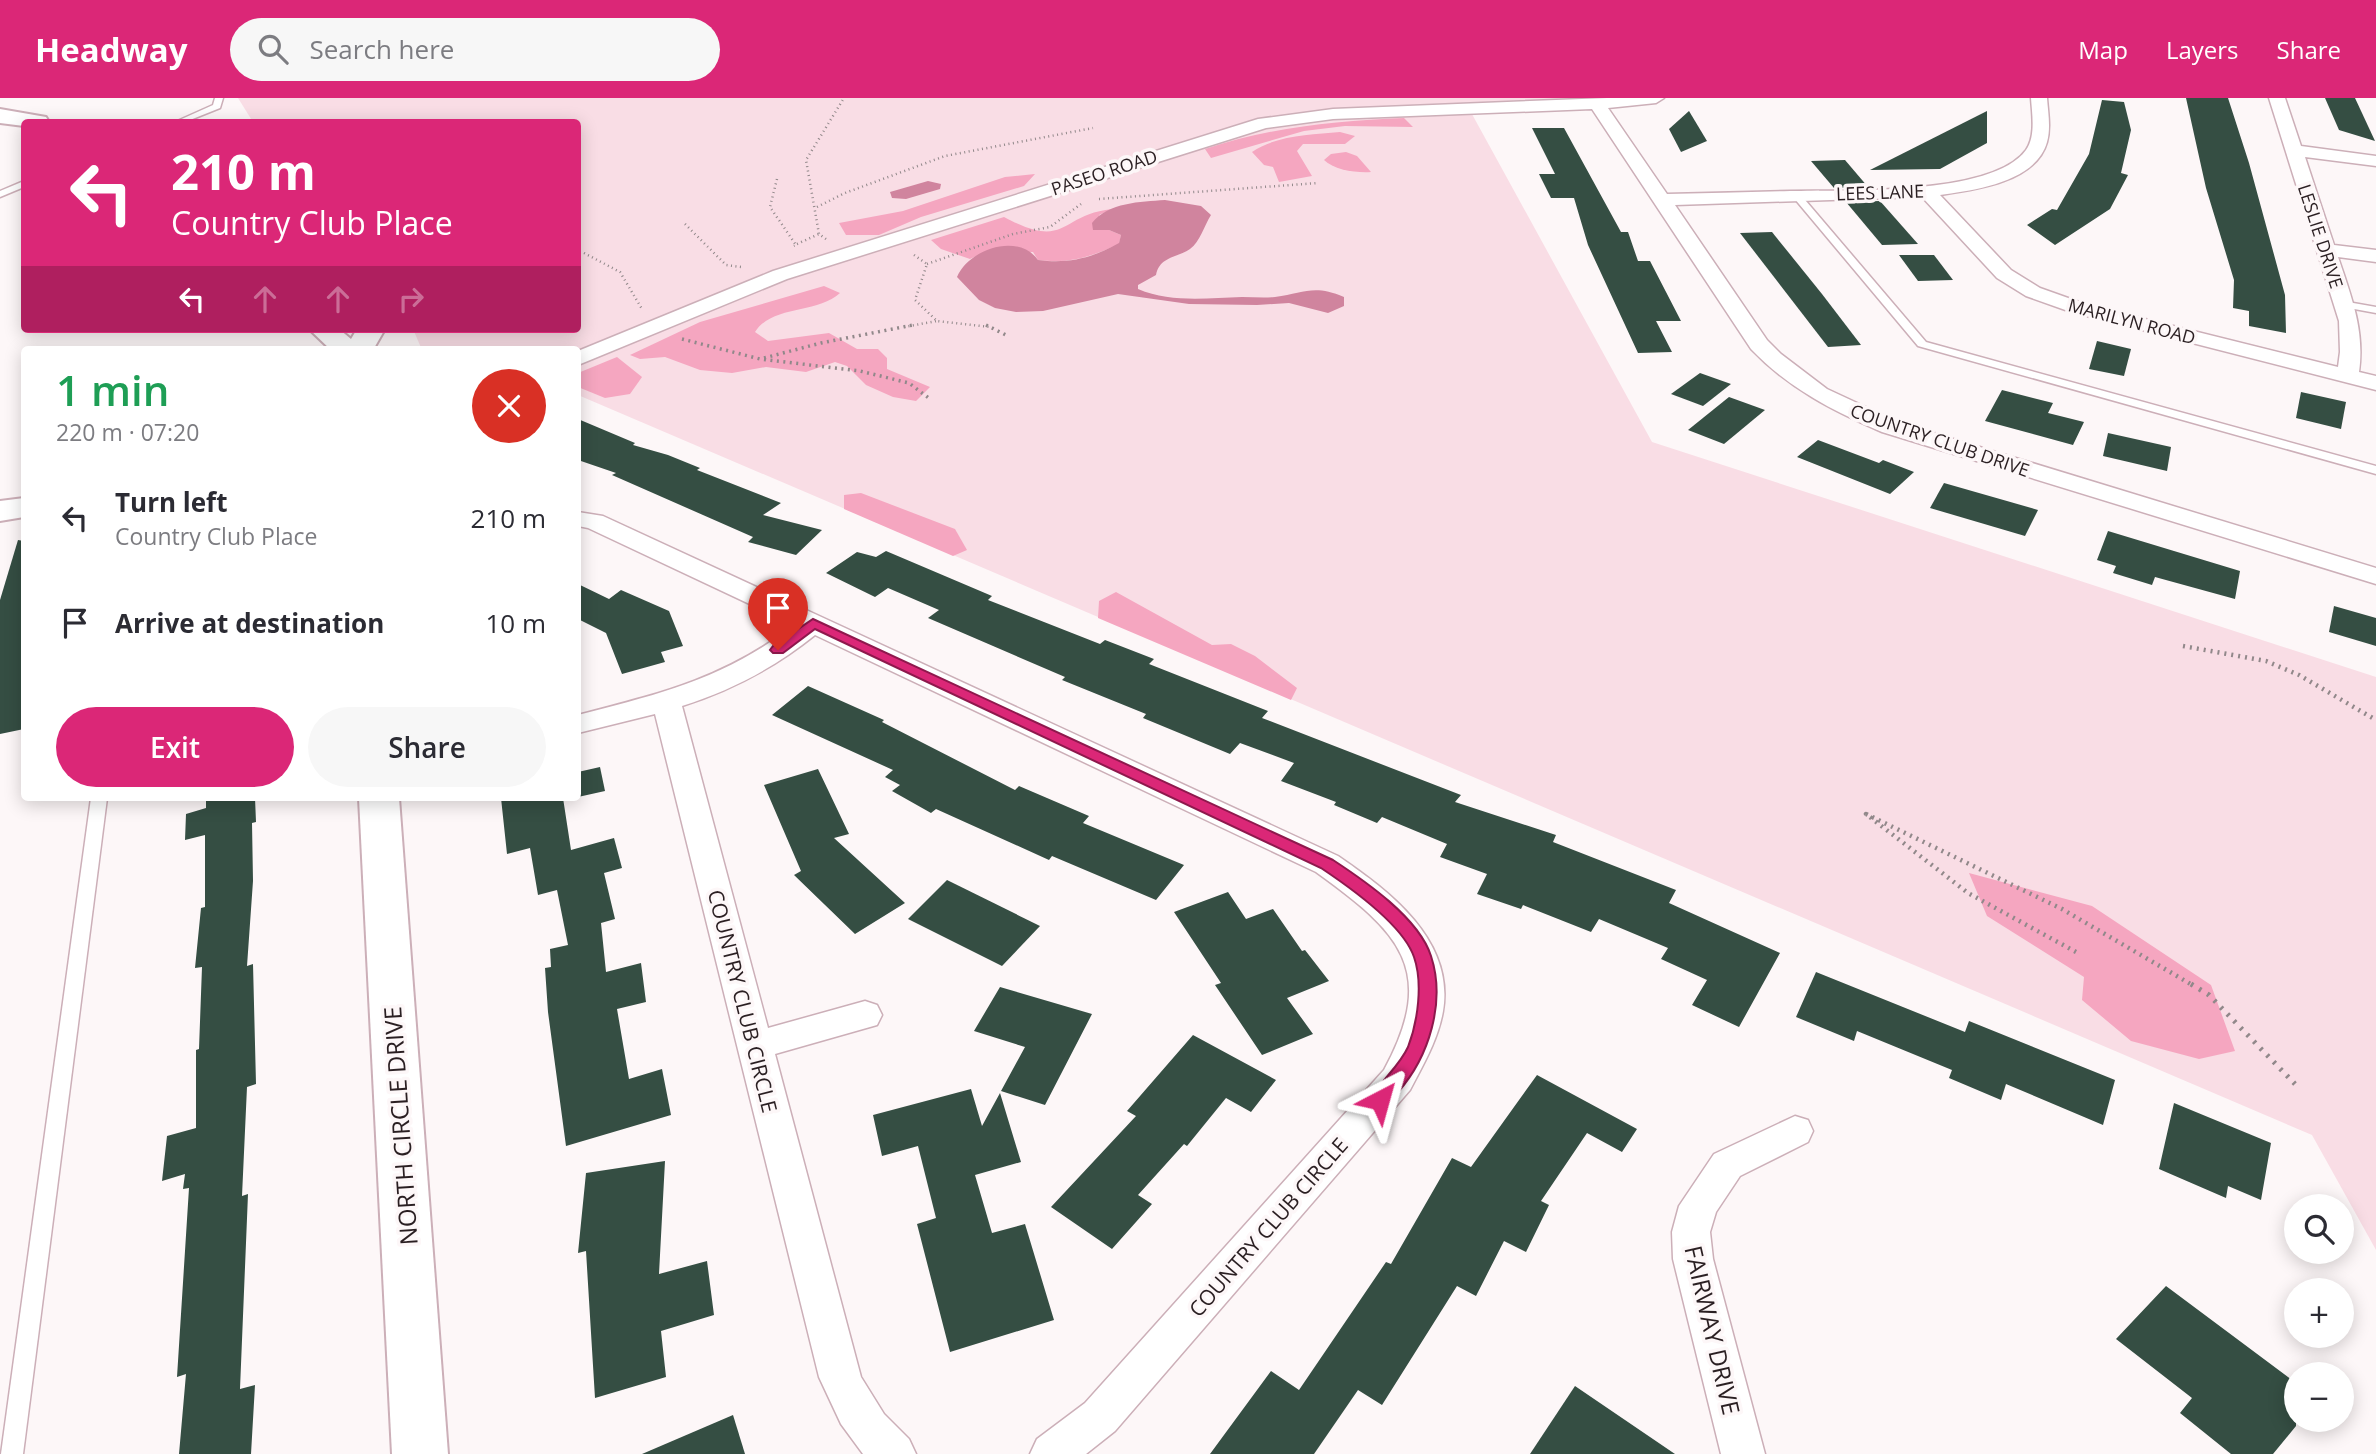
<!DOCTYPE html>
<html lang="en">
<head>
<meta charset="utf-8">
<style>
  :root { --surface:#fff; --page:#f7f7f7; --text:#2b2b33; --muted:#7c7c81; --accent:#db2777 }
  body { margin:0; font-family:"Open Sans",sans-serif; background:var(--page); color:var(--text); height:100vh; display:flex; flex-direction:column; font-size:26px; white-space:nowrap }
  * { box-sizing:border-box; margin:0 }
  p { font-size:23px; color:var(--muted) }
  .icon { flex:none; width:38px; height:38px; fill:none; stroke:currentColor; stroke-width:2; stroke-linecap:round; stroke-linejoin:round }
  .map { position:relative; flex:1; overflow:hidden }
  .drawer { position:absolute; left:21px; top:248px; width:560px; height:455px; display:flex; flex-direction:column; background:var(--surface); border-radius:7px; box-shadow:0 4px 18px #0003 }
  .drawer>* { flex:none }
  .banner { position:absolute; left:21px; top:21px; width:560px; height:214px; border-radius:7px; box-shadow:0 4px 18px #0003; background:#db2777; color:#fff; overflow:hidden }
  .tools { position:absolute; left:2284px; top:1096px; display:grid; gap:14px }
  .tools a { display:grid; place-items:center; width:70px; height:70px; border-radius:50%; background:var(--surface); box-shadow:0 4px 18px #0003; font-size:35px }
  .pin { position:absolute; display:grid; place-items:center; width:60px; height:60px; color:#fff; margin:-72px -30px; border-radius:50% 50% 50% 0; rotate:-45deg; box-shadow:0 0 7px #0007 }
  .pin .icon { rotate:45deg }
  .me { position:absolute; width:77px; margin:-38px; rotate:39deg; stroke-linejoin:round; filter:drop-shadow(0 0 5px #0008) }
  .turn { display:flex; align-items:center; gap:24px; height:147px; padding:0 35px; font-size:32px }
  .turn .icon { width:91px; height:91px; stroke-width:2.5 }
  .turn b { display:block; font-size:49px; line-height:60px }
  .lanes { display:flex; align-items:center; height:66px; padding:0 35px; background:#0003; justify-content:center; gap:35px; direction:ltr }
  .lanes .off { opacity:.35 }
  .round { display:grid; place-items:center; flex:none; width:74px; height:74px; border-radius:37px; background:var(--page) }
  .headline { display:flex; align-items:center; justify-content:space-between; height:119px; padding:0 35px }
  h1 { font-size:42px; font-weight:600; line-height:52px; color:#1e9e55 }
  .primary-button { display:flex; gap:14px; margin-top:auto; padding:14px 35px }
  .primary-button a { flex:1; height:80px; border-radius:42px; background:var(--accent); color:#fff; font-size:28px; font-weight:600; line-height:80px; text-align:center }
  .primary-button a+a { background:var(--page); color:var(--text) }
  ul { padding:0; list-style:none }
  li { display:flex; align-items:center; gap:21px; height:105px; padding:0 35px }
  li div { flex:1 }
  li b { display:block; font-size:26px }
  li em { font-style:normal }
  header { display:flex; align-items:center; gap:42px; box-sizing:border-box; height:98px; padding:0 35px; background:var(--accent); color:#fff }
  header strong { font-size:33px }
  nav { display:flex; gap:38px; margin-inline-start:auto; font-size:24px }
  .search { width:490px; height:63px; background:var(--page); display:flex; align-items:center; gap:18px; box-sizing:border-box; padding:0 24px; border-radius:38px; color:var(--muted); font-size:26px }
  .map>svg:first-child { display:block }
</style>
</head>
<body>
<header>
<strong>Headway</strong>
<div class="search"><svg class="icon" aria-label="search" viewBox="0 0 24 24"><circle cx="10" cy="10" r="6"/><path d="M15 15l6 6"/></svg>Search here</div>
<nav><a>Map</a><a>Layers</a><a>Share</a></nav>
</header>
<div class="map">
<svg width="2376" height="1356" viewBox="0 0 2376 1356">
  <rect width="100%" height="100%" fill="#fdf7f8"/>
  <!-- green -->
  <path fill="#f9dde5" d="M238 0H1591L1467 7 1652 344 2376 579V1152L2312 1037 578 297V252H422L413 231H578V24H253Z"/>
  <!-- forest -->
  <g fill="#f5a6c0">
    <path d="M1404 20 1413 29 1345 28 1304 33 1211 60 1205 51C1270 29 1336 23 1404 20Z"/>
    <path d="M1340 34 1355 38 1345 46H1303L1297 53 1312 78 1279 84 1273 69 1264 67 1252 54C1277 37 1310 37 1340 34Z"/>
    <path d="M1346 54 1357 58 1371 74C1356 75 1334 72 1324 62L1331 56Z"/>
    <path d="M1035 76 1024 88 921 119 879 137H846L839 125 903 113 1005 79Z"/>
    <path d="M1112 111 1099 117 1109 132 1121 137 1119 146C1091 159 1069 166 1038 162L1033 154 987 153 970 161 941 151 931 142 1004 119C1068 153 1058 117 1112 111Z"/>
    <path d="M824 188 840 195C817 216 772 207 755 234L768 243 829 235 857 251H878L887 260V271L930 289 916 303 893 299 866 287 847 268 835 264 806 274 766 269 732 275 700 272 665 259 640 261 630 257 700 224Z"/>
    <path d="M617 259 642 279 630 296 605 300 578 289V275Z"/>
    <path d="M861 395 955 431 967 452 953 458 844 411V397Z"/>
    <path d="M1116 494 1212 547 1231 546 1255 558 1297 590 1291 602 1098 520 1099 503Z"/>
    <path d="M1969 775 2092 808 2211 887 2235 953 2199 961 2131 943 2082 902 2084 879 1987 818Z"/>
  </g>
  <!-- water -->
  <g fill="#d0849e">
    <path d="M928 83 941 86 940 91 906 101 892 100 890 94Z"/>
    <path d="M1165 102 1201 108 1211 117C1204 128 1200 144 1190 151 1177 160 1160 158 1156 177L1138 187V191C1171 205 1207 200 1242 199 1253 199 1264 200 1275 199 1304 195 1314 186 1344 199V208L1328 215 1289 205 1257 207 1189 206 1118 196 1043 213 1016 214 995 210 979 202 957 179C969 151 1018 134 1038 162 1069 166 1092 160 1119 145L1121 137 1109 132H1093L1092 125C1109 104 1140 104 1165 102Z"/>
  </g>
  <!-- building -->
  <g fill="#354e43">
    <path d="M2186 0H2228L2249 65 2285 197 2286 235 2249 228V213L2233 210 2234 182 2206 90Z"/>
    <path d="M2325 0H2355L2375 43 2339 32Z"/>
    <path d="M2102 2 2124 4 2131 32 2121 75 2128 77 2110 111 2055 147 2027 127 2052 111 2057 112 2089 56Z"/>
    <path d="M1689 13 1707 43 1681 54 1669 31Z"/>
    <path d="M1987 13V45L1940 71 1870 72Z"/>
    <path d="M1532 30H1564L1621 134H1628L1638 163H1650L1681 223H1656L1672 254 1638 255 1588 147 1574 100H1551L1539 76H1555Z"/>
    <path d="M1845 62 1868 89 1834 90 1811 63Z"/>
    <path d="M1880 103 1918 146 1882 147 1846 104Z"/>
    <path d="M1772 134 1822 196 1861 247 1828 249 1740 135Z"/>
    <path d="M1899 157H1934L1953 182 1918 183Z"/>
    <path d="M2097 243 2131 251 2124 278 2089 271Z"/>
    <path d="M1700 275 1731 286 1703 308 1671 296Z"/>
    <path d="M2002 292 2053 305 2048 315 2084 324 2073 347 1985 323Z"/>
    <path d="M2301 294 2346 304 2341 331 2296 320Z"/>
    <path d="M1729 299 1765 312 1724 346 1688 332Z"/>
    <path d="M578 321 635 345 633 347 668 357 700 370 697 372 781 405 763 417 822 432 796 457 748 444 753 439 612 377 616 375 578 362Z"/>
    <path d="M2108 335 2171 349 2167 373 2103 358Z"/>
    <path d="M1818 342 1879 365 1883 362 1914 374 1890 396 1797 359Z"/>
    <path d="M1944 385 2038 412 2025 438 1930 410Z"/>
    <path d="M2108 433 2240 473 2235 501 2155 479 2152 487 2113 475 2116 468 2097 462Z"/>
    <path d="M18 442 24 443V631L0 636V502Z"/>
    <path d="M886 453 992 498 988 502 1100 546 1105 542 1154 561 1149 566 1268 613 1262 620 1461 697 1455 704 1556 737 1553 744 1676 792 1669 805 1780 855 1739 929 1692 907 1707 882 1661 861 1668 850 1599 821 1591 834 1523 807 1521 811 1477 796 1487 776 1440 759 1447 746 1382 719 1377 725 1334 707 1336 704 1281 683 1294 665 1240 645 1230 656 1143 620 1146 616 1062 582 1065 579 928 520 939 512 888 490 875 499 826 475 857 454 876 459Z"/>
    <path d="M578 486 609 501 621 492 669 513 683 548 661 554 665 564 622 576 606 535 578 521Z"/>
    <path d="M2334 508 2376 520V548L2329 534Z"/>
    <path d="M808 588 884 622 882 624 1015 692 1019 688 1089 718 1083 725 1184 767 1156 802 1052 758 1049 762 936 711 931 715 892 693 900 687 885 679 893 672 772 617Z"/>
    <path d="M600 669 605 693 578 699V674Z"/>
    <path d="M818 671 849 736 834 740 905 805 855 836 794 777 801 773 764 687Z"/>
    <path d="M206 700H255L256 724 252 725 253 783 247 868 253 866 256 986 247 989 242 1098 248 1096 240 1291 255 1287 251 1356H179L186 1276 177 1279 189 1090 183 1091 185 1076 162 1083 167 1038 196 1030V952L199 951 202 869 195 870 201 810 205 809V737L185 742 186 716 206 710Z"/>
    <path d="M501 700H563L571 752 614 740 622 770 604 775 615 821 601 825 606 874 641 865 646 904 617 911 629 981 662 971 671 1017 566 1048 548 914 545 870 551 869 550 851 568 847 557 792 538 797 530 750 507 756Z"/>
    <path d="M947 782 1040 828 1002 868 908 821Z"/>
    <path d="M1228 794 1246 821 1273 811 1302 853 1305 852 1329 883 1287 900 1313 936 1262 957 1215 887 1221 885 1174 814Z"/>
    <path d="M1816 874 1965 934 1969 923 2115 982 2103 1027 2006 986 2001 1002 1949 980 1952 972 1857 933 1854 943 1796 919Z"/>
    <path d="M1000 889 1092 916 1045 1007 1001 993 1025 949 974 933Z"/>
    <path d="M1193 937 1276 982 1251 1014 1226 1000 1187 1048 1184 1046 1138 1097 1152 1106 1112 1151 1051 1109 1136 1018 1127 1013Z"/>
    <path d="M1537 977 1637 1031 1622 1054 1587 1035 1541 1103 1549 1107 1526 1154 1504 1143 1476 1198 1457 1188 1382 1307 1358 1292 1314 1356H1210L1271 1273 1299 1292 1386 1164 1391 1166 1452 1060 1471 1069Z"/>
    <path d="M971 991 982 1028 1000 995 1021 1064 975 1077 992 1135 1025 1126 1054 1222 950 1254 917 1126 936 1120 918 1048 882 1058 873 1017Z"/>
    <path d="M2174 1005 2271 1045 2261 1102 2228 1088 2226 1100 2159 1071Z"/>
    <path d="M665 1063 659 1176 707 1163 714 1217 661 1233 666 1279 595 1300 586 1153 578 1155 586 1075Z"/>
    <path d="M2166 1188 2296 1285V1328L2273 1356H2231L2180 1315 2192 1300 2116 1241Z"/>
    <path d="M1575 1288 1675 1356H1530Z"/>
    <path d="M733 1317 745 1356H642Z"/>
  </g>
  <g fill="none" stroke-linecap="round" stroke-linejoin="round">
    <!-- lane casing -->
    <g stroke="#ccafb8" stroke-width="3">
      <g id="lane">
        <path d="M215 0H223L220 10 185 24H175L213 7Z"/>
        <path d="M24 83V89L0 99V93Z"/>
        <path d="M1797 95 1800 96 1926 244 2376 368V376L1918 248 1794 100 1792 98Z"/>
        <path d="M2342 203 2376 209V215L2338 208V204Z"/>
        <path d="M91 700H107L23 1356H1Z"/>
      </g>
    </g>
    <!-- street casing -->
    <g stroke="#ccafb8" stroke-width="3">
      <g id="street">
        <path d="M1607 0H1664L1656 5 1608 10 1667 96C1708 95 1749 94 1790 93 1843 92 1993 98 2026 52 2036 38 2032 16 2031 0H2047C2048 14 2051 30 2047 44 2036 84 1975 92 1940 97L2011 172 2040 190 2085 206 2338 269 2340 254 2339 223 2269 0H2285L2301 48 2376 58V68L2305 59 2334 147 2376 152V164L2338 159C2351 198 2365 232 2359 274L2376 278V292L2071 214 2026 198 1997 180 1922 99 1675 107 1767 242 1781 256 1827 291 1898 324 2376 470V486L1882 334C1833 313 1788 290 1751 251L1592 11 1333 21 1266 30 787 181 578 267V253L773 173 1258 21 1333 11Z"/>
        <path d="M578 414 603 418 1338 758C1389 793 1455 842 1443 913 1438 942 1423 967 1410 992L1115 1333 1086 1356H1030L1037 1341 1085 1305 1384 972C1439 871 1398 833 1316 774L815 537C774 570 732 592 682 608L768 930 865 903 877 907 882 917 877 927 775 956 861 1279 884 1316 909 1341 916 1356H863L841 1326 819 1279 655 616 578 635V617C659 596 726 580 794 527L588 430 578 428Z"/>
        <path d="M1795 1018 1808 1022 1813 1033 1808 1044 1740 1078 1716 1114 1710 1134 1713 1161 1765 1356H1721L1673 1161 1672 1134 1679 1108 1714 1056Z"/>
      </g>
    </g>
    <!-- secondary casing -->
    <g stroke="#ccafb8" stroke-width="4">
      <path id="secondary" d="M24 400V419L0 423V403Z"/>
    </g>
    <!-- primary casing -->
    <g stroke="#ccafb8" stroke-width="4">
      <g id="primary">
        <path d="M0 11 46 19 49 24H24V28L0 25Z"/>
        <path d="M309 231H339L351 241 357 231H385L373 252H331Z"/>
        <path d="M359 700H399L448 1356H392Z"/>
      </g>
    </g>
    <!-- path-far3 -->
    <g stroke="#91888a" stroke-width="2.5" stroke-dasharray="1 3.5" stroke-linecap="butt">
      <path d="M777 81 770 109 796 147 794 148"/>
      <path d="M1099 101 1318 85"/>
      <path d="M817 109 845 95 945 58 1093 30"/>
      <path d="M685 126 726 167 741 169"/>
      <path d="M826 141 819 136 806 62 844 0"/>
      <path d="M797 146 819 136"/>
      <path d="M584 155 620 174 642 211"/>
      <path d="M914 157 927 166 915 202 937 223 990 229"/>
      <path d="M927 166 1013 136 1050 129 1081 106"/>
      <path d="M904 229 937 223"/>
    </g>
    <!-- path-far2 -->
    <g stroke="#91888a" stroke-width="3.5" stroke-dasharray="2 4.5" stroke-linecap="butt">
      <path d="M986 227 1008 238"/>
      <path d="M682 241 760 261 860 273 909 285 930 301"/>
      <path d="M764 260 821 245 913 227"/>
    </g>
    <!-- path-far1 -->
    <g stroke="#91888a" stroke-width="4.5" stroke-dasharray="2 5" stroke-linecap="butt">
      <path d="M2183 548 2266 563 2299 577 2376 622"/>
      <path d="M2076 854 1968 795 1866 716 2062 811 2194 888"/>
    </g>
    <!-- path -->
    <path stroke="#91888a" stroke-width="5" stroke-dasharray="2.5 7" stroke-linecap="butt" d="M2191 886 2209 897 2295 986"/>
    <!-- lane -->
    <use href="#lane" fill="#fff" fill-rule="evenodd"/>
    <!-- street -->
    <use href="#street" fill="#fff" fill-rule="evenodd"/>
    <!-- secondary -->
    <use href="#secondary" fill="#fff" fill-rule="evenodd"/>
    <!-- primary -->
    <use href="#primary" fill="#fff" fill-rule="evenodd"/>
  </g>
  <!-- route -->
  <path fill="#db2777" stroke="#8e194d" stroke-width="2" d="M813 521 1333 762C1365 783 1419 820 1431 858 1446 904 1429 959 1398 994 1391 1003 1386 1012 1373 1007L1370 1002C1380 983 1399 969 1408 949 1418 923 1423 885 1414 859 1403 827 1348 788 1321 770L815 531 783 555H773L770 552 773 548Z"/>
  <g text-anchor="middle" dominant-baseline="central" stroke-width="7" stroke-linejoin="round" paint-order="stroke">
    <!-- far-street labels -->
    <g font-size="18" fill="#2a1f22" stroke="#fdf7f8">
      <text transform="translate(1104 74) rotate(-18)">PASEO ROAD</text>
      <text transform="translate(1880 94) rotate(-2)">LEES LANE</text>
      <text transform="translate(2321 138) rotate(72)">LESLIE DRIVE</text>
      <text transform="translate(2132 223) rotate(15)">MARILYN ROAD</text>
      <text transform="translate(1940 342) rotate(19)">COUNTRY CLUB DRIVE</text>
    </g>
    <!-- street labels -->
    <g font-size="21" fill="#2a1f22" stroke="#fdf7f8">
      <text transform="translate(743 903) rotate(76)">COUNTRY CLUB CIRCLE</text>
      <text transform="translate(1268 1129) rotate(-49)">COUNTRY CLUB CIRCLE</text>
    </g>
    <!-- near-street labels -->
    <g font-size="24" fill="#2a1f22" stroke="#fdf7f8">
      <text transform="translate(400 1028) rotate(-94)">NORTH CIRCLE DRIVE</text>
      <text transform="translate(1713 1232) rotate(77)">FAIRWAY DRIVE</text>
    </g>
  </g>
</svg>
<div class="tools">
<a><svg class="icon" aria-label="search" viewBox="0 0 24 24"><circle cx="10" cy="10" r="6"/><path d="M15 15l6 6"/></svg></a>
<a>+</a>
<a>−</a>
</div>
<div class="pin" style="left:778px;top:552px;background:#d93025"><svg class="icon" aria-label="arrive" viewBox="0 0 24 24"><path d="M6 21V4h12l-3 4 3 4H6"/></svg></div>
<svg class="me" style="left:1380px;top:1002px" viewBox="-20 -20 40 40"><path d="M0-17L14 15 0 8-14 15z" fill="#db2777" stroke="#fff" stroke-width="4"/></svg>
<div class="banner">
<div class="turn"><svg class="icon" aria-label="left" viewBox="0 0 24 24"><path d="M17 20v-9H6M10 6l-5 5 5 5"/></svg><div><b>210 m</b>Country Club Place</div></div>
<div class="lanes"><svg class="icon" aria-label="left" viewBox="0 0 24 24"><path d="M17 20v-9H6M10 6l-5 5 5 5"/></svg><svg class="icon off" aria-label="ahead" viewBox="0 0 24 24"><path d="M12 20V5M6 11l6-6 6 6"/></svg><svg class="icon off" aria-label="ahead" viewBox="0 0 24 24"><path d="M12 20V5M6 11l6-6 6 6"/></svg><svg class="icon off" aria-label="right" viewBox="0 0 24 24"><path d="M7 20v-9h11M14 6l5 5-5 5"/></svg></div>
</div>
<section class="drawer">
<div class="headline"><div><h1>1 min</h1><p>220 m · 07:20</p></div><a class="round" style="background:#d93025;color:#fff"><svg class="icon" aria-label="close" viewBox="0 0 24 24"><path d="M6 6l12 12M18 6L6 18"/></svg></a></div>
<ul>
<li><svg class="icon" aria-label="left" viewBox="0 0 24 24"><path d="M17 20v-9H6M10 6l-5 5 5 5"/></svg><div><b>Turn left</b><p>Country Club Place</p></div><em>210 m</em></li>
<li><svg class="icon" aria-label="arrive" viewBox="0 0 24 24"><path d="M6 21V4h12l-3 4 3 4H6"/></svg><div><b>Arrive at destination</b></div><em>10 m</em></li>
</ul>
<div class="primary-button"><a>Exit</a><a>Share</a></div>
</section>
</div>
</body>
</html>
